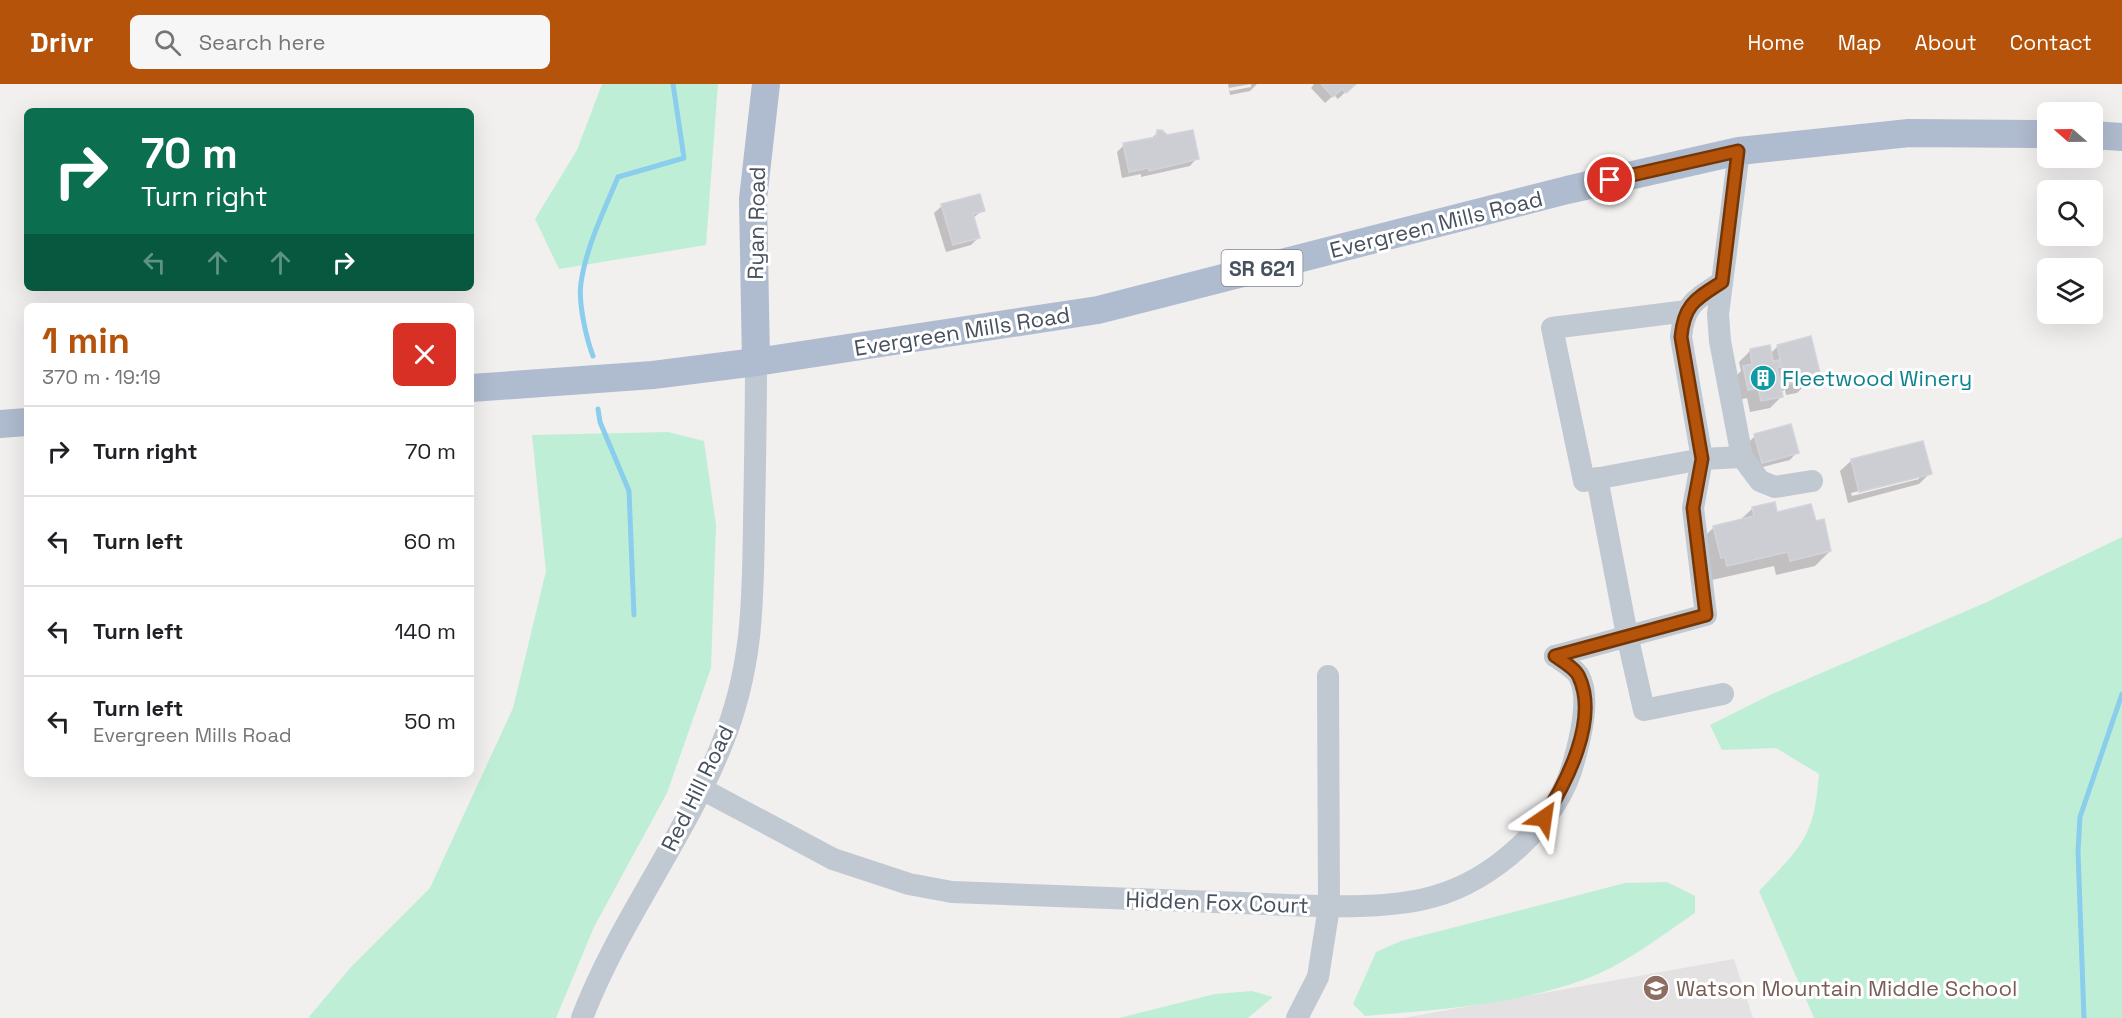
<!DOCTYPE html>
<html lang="en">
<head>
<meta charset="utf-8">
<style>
  :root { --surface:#fff; --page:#f6f6f6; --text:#202124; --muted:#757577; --line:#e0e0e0; --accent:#b45309 }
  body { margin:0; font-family:"Space Grotesk",sans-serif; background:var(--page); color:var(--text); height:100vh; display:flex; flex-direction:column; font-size:22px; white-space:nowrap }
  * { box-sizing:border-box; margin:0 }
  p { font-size:20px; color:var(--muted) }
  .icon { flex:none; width:33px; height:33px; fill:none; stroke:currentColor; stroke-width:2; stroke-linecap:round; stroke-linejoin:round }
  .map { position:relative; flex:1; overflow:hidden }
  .panel { position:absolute; left:24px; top:219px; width:450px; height:474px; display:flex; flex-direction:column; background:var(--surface); border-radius:9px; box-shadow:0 6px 24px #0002 }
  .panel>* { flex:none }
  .top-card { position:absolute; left:24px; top:24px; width:450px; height:183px; border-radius:9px; box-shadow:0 6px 24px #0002; background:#0b6e4f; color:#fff; overflow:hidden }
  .needle { width:39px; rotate:290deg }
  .fabs { position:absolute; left:2037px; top:18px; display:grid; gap:12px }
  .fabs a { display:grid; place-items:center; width:66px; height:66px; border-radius:9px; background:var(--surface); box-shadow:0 6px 24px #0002; font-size:30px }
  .pin { position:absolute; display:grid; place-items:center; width:51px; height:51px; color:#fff; margin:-26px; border:3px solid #fff; border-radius:50%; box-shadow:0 2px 6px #0007 }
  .me { position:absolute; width:66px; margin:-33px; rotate:32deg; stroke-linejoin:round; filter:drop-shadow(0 0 4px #0008) }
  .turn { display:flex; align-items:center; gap:21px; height:126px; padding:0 18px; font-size:27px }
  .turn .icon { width:78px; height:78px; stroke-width:2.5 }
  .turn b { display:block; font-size:42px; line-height:51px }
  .lanes { display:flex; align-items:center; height:57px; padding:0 18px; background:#0003; justify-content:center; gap:30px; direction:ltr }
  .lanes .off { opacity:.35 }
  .round { display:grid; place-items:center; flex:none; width:63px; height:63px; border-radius:9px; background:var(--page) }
  .summary { display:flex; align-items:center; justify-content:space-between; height:102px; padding:0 18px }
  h1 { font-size:36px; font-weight:700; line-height:45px; color:var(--accent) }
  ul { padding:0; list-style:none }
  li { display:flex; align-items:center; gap:18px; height:90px; padding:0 18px; border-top:2px solid var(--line) }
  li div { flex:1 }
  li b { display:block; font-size:22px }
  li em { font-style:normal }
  header { display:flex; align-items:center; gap:36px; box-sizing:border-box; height:84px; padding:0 30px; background:var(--accent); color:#fff }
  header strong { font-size:28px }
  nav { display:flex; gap:33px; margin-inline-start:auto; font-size:21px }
  .search { width:420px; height:54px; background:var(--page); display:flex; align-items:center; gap:15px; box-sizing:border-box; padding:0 21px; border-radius:9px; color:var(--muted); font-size:22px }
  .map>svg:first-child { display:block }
</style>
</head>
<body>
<header>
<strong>Drivr</strong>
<div class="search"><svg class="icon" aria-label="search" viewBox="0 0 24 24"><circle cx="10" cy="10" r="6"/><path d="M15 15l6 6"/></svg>Search here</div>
<nav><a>Home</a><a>Map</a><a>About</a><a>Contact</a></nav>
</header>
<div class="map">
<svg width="2122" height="934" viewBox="0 0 2122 934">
  <rect width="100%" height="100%" fill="#f2efef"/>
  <!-- education -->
  <path fill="#e3e1e1" d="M1734 875 1753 934H1403Z"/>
  <!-- green -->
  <g fill="#beefd6">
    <path d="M602 0H718L706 161 559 185 535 135 577 66Z"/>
    <path d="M668 348 704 357 716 441 711 584 667 709 594 843 556 934H308L351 883 430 804 513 624 546 487 532 351Z"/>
    <path d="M2122 453V934H1814L1759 807C1802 762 1814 754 1819 690L1776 664 1722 666 1710 641 1772 610 1987 518Z"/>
    <path d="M1667 798 1695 812V829C1664 850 1632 875 1598 890 1524 921 1443 925 1365 932L1353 920 1376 868 1401 857 1625 799Z"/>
    <path d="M1252 907 1273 913 1248 934H1119L1215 910Z"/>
  </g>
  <!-- shadow -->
  <g fill="#0003" fill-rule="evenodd">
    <path d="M1228 0H1257L1250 7 1230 11ZM1251 0V3L1230 7 1229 4Z"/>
    <path d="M1314 0H1354L1338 15 1334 11 1325 19 1311 4Z"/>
    <path d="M1158 48 1197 74 1190 82 1141 93V90L1122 94 1117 68 1124 61 1150 56Z"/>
    <path d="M942 122 983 126 973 134 978 154 971 161 946 168 934 129Z"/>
    <path d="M1778 262 1818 289 1797 309 1786 311 1785 305 1781 308 1782 312 1770 324 1750 328 1747 314 1737 316 1733 295 1741 287 1739 278 1750 267 1770 270Z"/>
    <path d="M1755 352 1797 368 1790 376 1755 385 1748 359Z"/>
    <path d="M1852 376 1930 389 1919 400 1848 419 1840 387ZM1919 391V395L1852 412 1851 409Z"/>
    <path d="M1753 424 1815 439 1830 467 1815 482 1776 491 1774 482 1712 496 1699 458 1714 443 1739 437Z"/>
  </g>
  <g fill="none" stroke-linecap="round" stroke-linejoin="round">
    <!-- stream -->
    <g stroke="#8bcdec" stroke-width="5">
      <path d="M593 272C586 254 578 217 581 199 586 163 604 127 618 93L684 74 673 0"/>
      <path d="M598 325 600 338 629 407 634 531"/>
      <path d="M2084 934 2078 767 2080 733 2122 610"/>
    </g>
  </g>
  <!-- building -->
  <g fill="#ccced4" stroke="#d3d4db" stroke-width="1.5">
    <path d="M1321 0H1356L1346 9 1342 5 1333 13Z"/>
    <path d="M1157 46H1162L1167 51 1193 46 1199 75 1149 87 1148 84 1129 88 1123 59 1156 53Z"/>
    <path d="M980 110 985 127 973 130 980 154 953 161 941 120Z"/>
    <path d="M1811 252 1820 289 1808 292 1809 298 1797 301 1796 296 1786 302 1777 261Z"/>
    <path d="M1770 261 1773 277 1779 276 1780 283 1777 284 1783 313 1761 317 1758 304 1748 306 1743 282 1752 280 1750 265Z"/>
    <path d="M1791 340 1799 369 1762 379 1754 350Z"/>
    <path d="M1923 357 1932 390 1859 408 1851 375Z"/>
    <path d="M1775 418 1777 428 1811 420 1816 437 1824 435 1831 467 1790 477 1788 468 1727 482 1725 473 1721 474 1713 442 1754 432 1752 423Z"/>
  </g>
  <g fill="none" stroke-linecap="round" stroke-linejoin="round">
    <!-- minor -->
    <g stroke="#c0c8d1" stroke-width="22">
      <path d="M1739 67 1718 230 1720 257 1742 373 1760 397 1775 403 1812 397"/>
      <path d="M1722 198C1696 215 1684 220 1681 253L1702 375 1742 373"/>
      <path d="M1597 394 1627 551 1644 626 1723 610"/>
      <path d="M1555 572 1706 531 1693 424 1702 375 1584 397 1552 244 1687 227"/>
      <path d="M702 705 833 775 909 800 952 808C1048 811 1145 815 1242 819 1298 821 1378 828 1432 813 1493 797 1558 739 1574 677 1580 655 1591 614 1579 592 1575 585 1562 577 1555 572"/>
      <path d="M582 934C619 837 684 755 722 660 753 584 753 517 754 437 755 384 756 331 756 278"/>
      <path d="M1297 934 1318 893 1329 823 1328 592"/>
    </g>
    <!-- major -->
    <g stroke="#afbbce" stroke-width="28">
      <path d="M2092 51 2122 53"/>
      <path d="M756 278 753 115 766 0"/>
      <path d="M471 304 653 291 756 278 1098 226 1567 106 1739 67 1909 49 2048 50"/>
      <path d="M0 340 27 338"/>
    </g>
  </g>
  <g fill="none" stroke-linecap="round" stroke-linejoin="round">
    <!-- route casing -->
    <g stroke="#753606" stroke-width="15">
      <path id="route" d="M1544 734C1566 699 1599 636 1579 593 1576 585 1562 577 1555 572L1706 531 1693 424 1702 375 1681 253C1684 220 1696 215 1722 198L1738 67 1610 96"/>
    </g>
    <!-- route -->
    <use href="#route" stroke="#b45309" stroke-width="10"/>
  </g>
  <!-- icons -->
  <defs>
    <g id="building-disc" transform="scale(1.35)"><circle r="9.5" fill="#0f9aa8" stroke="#fff"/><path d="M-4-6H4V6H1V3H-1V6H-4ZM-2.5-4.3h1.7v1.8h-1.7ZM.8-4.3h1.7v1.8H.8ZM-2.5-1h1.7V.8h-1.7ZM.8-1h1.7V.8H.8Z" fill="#fff"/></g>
    <g id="school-disc" transform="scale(1.35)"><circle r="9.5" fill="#8d6e63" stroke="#fff"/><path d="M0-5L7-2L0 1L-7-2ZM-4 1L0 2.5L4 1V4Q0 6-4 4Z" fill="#fff"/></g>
  </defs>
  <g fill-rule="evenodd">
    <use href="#building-disc" x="1763" y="294"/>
    <use href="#school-disc" x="1656" y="904"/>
  </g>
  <g text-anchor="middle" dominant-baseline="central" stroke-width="6" stroke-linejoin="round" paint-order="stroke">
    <!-- shield labels -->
    <rect fill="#fff" stroke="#7e848e" stroke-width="1.5" x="1221.5" y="166" width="81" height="36" rx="4.5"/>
    <g font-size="21" font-weight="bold" fill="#47505d">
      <text x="1262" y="184">SR 621</text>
    </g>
    <!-- street labels -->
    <g font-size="22" fill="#47505d" stroke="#fff">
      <text transform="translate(756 139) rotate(-89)">Ryan Road</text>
      <text transform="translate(1436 140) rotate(-14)">Evergreen Mills Road</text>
      <text transform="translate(962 247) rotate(-9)">Evergreen Mills Road</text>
      <text transform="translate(697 704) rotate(-64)">Red Hill Road</text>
      <text transform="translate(1217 818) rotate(2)">Hidden Fox Court</text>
    </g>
    <!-- culture labels -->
    <g font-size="22" fill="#0d838f" stroke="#fff" text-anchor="start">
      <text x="1782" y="294">Fleetwood Winery</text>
    </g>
    <!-- education labels -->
    <g font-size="22" fill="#785e54" stroke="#fff" text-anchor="start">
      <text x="1676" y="904">Watson Mountain Middle School</text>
    </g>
  </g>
</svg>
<div class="fabs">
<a><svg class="needle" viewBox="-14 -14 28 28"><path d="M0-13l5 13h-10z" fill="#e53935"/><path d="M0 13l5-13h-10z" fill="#757577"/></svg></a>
<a><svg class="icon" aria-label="search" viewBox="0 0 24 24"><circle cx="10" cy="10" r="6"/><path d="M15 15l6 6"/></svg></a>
<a><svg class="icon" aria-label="layers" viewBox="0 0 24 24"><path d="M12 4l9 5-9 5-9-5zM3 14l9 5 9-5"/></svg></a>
</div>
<div class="pin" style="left:1610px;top:96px;background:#d93025"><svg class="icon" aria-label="arrive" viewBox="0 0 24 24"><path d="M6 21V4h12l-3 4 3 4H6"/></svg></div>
<svg class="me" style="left:1544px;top:734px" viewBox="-20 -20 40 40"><path d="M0-17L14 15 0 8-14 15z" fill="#b45309" stroke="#fff" stroke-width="4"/></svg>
<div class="top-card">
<div class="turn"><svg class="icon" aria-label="right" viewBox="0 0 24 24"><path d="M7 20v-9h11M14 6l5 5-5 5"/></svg><div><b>70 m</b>Turn right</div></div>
<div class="lanes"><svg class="icon off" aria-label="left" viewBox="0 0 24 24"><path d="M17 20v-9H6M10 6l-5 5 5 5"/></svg><svg class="icon off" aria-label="ahead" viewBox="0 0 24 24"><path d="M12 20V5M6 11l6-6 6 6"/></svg><svg class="icon off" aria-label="ahead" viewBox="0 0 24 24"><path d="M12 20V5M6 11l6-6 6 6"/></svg><svg class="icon" aria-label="right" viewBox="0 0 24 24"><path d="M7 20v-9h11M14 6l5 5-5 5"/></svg></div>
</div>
<section class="panel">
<div class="summary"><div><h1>1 min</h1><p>370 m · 19:19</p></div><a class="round" style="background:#d93025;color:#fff"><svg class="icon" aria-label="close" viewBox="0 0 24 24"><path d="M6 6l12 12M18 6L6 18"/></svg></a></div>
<ul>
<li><svg class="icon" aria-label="right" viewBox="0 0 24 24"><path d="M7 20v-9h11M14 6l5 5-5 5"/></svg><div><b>Turn right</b></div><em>70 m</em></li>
<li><svg class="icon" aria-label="left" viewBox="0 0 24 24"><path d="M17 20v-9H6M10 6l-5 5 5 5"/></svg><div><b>Turn left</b></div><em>60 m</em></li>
<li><svg class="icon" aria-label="left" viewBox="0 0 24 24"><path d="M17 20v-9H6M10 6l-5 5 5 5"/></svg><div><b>Turn left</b></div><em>140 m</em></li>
<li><svg class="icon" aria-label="left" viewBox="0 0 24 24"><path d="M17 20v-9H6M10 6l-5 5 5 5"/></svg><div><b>Turn left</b><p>Evergreen Mills Road</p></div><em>50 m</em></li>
</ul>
</section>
</div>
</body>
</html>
